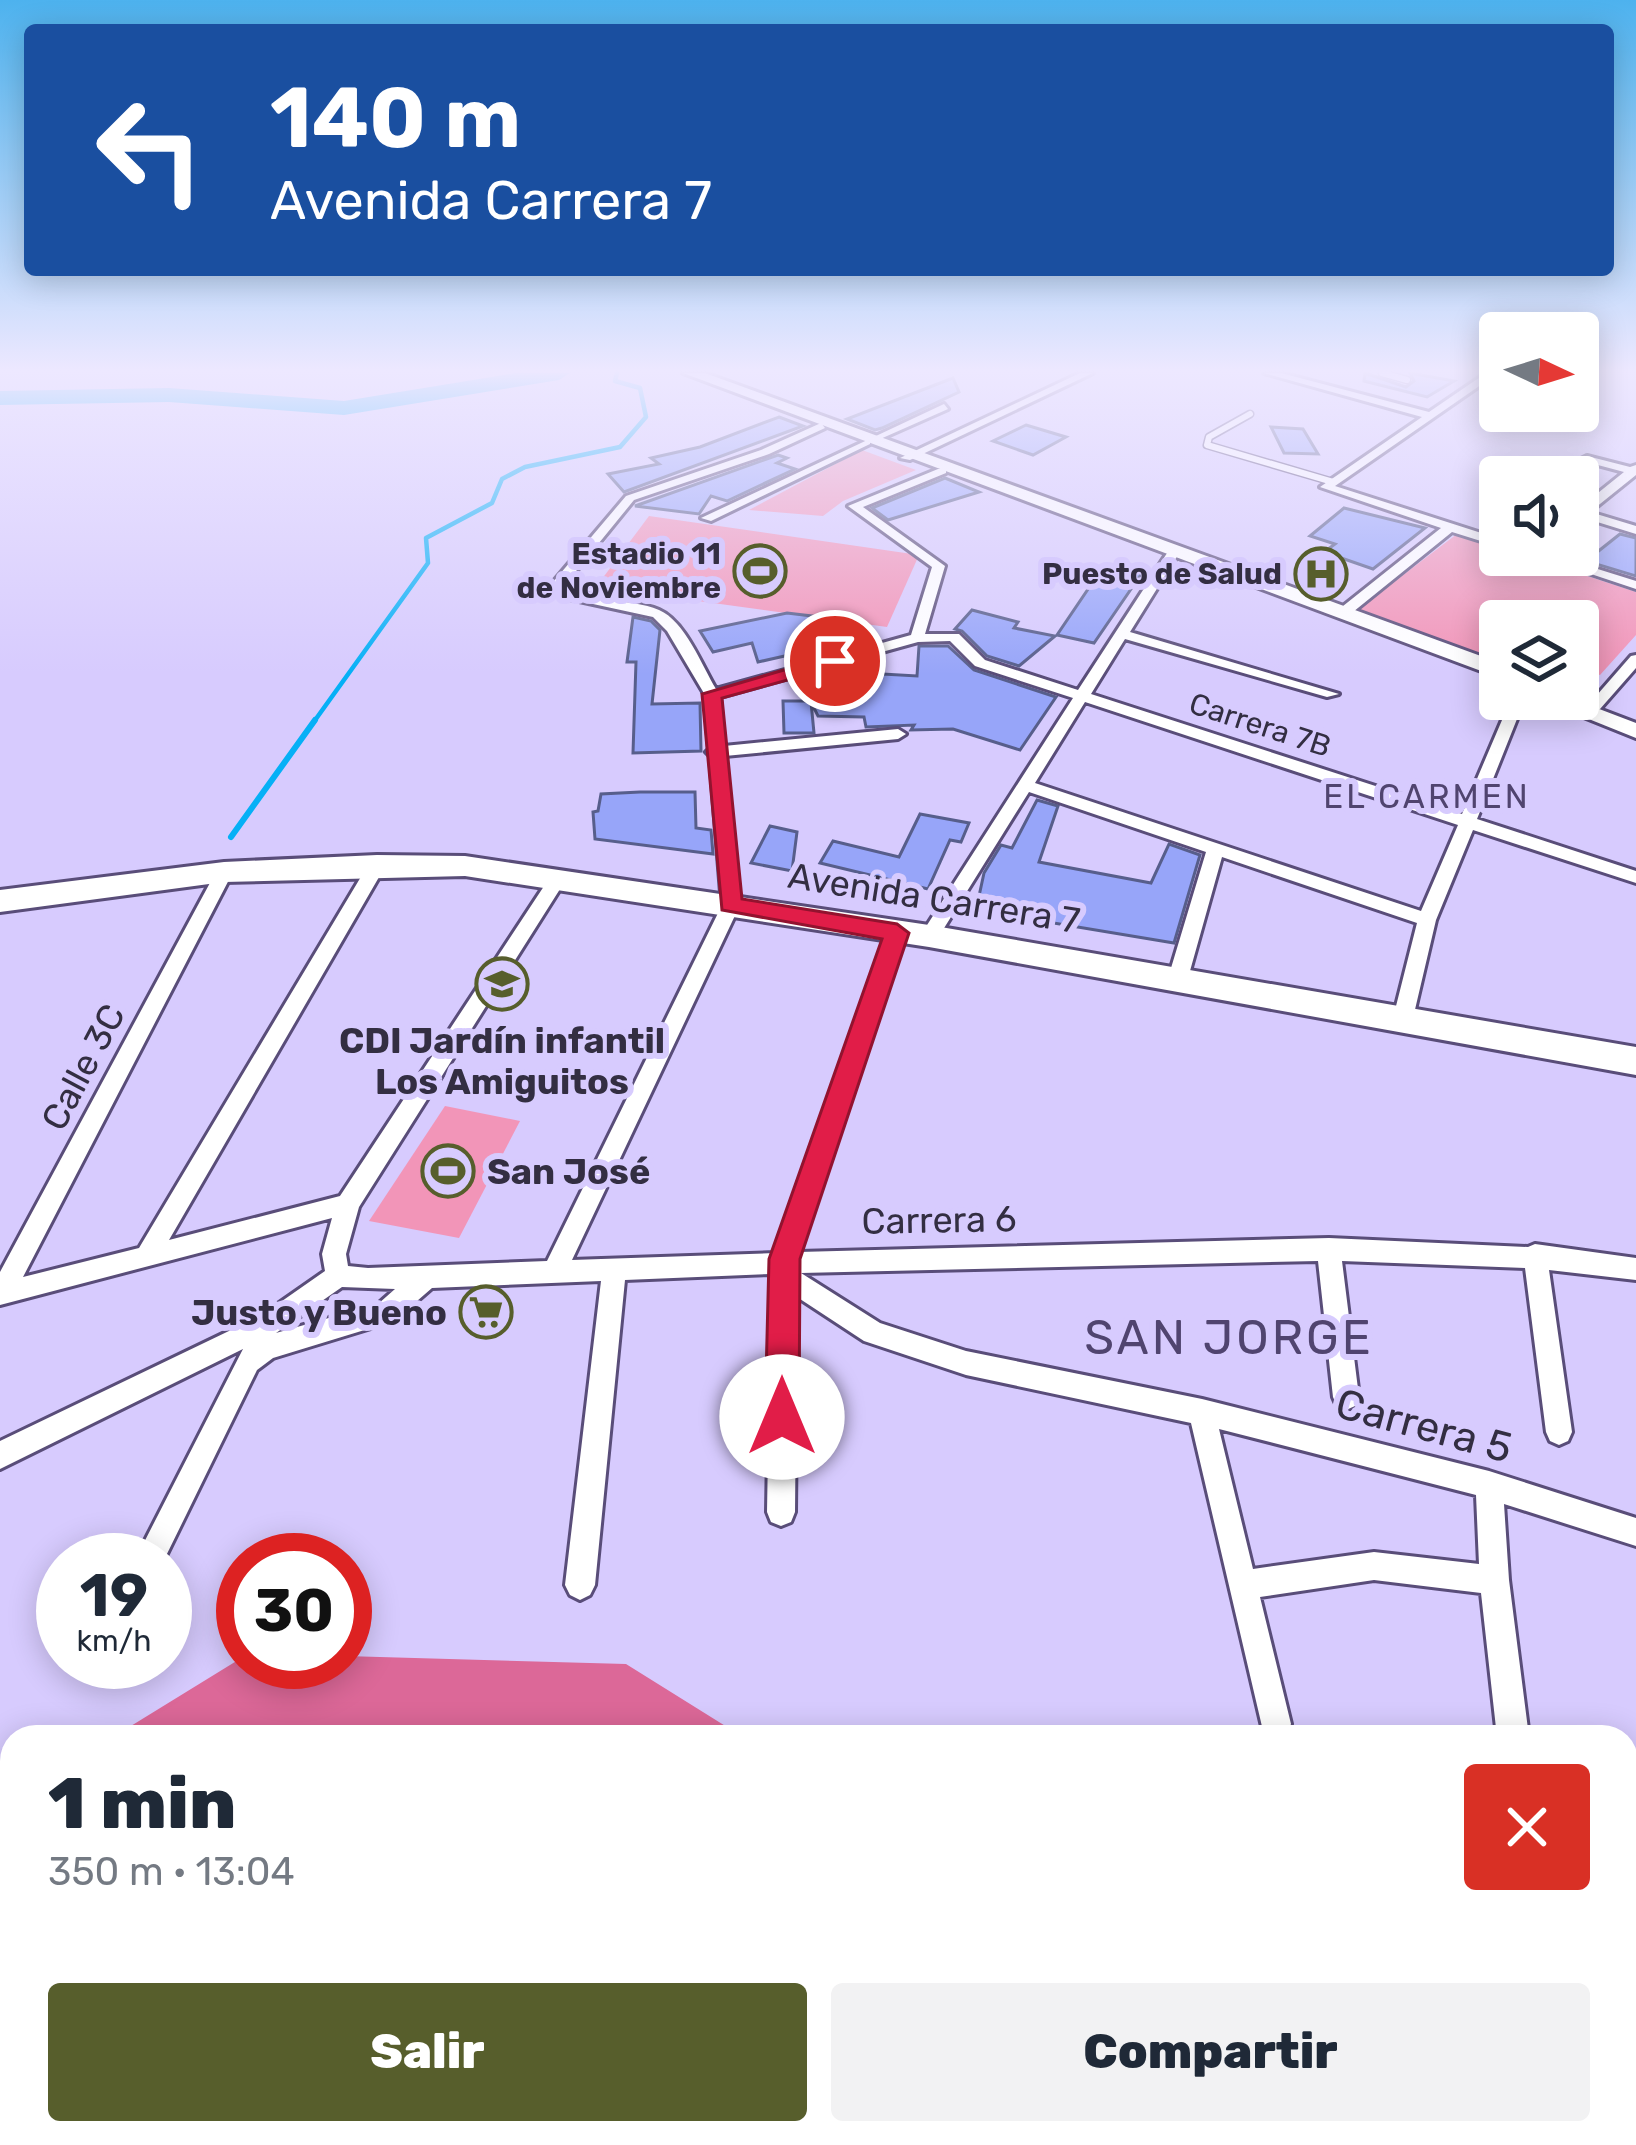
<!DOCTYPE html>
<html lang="es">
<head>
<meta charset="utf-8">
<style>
  :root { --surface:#fff; --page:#f2f2f3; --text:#1f2937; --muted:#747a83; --accent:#575e2c }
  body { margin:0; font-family:Rubik,sans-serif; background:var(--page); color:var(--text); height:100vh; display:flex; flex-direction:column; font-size:45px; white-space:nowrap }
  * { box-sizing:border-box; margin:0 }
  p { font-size:39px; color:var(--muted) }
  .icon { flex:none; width:66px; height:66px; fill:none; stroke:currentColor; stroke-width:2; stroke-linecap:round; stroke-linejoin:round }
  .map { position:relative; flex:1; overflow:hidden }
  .side { position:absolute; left:0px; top:1725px; width:1638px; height:420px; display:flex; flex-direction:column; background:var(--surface); border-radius:36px 36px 0 0; box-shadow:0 6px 30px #0003 }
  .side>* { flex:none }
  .guide { position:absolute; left:24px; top:24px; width:1590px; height:252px; border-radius:12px; box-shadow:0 6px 30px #0003; background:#1a4fa0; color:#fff; overflow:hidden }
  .needle { width:78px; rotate:94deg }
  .buttons { position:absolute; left:1479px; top:312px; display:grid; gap:24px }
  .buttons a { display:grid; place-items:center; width:120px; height:120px; border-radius:12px; background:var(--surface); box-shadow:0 6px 30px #0003; font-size:60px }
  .speed { position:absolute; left:36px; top:1533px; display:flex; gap:24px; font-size:60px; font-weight:700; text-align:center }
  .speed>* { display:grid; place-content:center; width:156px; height:156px; border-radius:50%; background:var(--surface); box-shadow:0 6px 30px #0003; line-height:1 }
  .speed small { font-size:30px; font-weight:400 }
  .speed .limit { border:18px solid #d22; background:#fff; color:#111 }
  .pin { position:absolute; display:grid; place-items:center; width:102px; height:102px; color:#fff; margin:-51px; border:6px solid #fff; border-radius:50%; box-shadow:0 3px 12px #0007 }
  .me { position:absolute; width:132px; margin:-66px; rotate:0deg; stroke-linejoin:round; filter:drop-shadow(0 0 9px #0008) }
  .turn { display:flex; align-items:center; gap:42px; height:252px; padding:0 48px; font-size:54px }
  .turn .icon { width:156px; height:156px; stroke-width:2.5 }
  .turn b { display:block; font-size:84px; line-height:102px }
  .round { display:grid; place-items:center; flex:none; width:126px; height:126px; border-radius:12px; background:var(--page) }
  .head { display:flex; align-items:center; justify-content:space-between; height:204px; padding:0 48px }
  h1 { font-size:72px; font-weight:800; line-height:90px }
  .button { display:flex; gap:24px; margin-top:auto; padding:24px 48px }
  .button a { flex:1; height:138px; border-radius:12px; background:var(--accent); color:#fff; font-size:48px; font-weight:800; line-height:138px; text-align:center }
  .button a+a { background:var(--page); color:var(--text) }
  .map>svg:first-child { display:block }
</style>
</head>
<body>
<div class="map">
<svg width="1636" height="2145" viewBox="0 0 1636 2145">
  <rect width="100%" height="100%" fill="#d7cbfe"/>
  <!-- green -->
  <g fill="#f295b8">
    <path d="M862 450 916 470 843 501 823 516 749 510Z"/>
    <path d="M649 516 919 555 887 627 596 587Z"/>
    <path d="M1457 534 1500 548V555H1523L1636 592V635L1600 675 1578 668V621H1500V664L1357 610Z"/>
    <path d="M445 1106 520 1121 459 1238 369 1221Z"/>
  </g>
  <!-- forest -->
  <g fill="#dc6898">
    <path d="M345 1656 626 1664 743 1737H113L243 1657V1662H345Z"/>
    <path d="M0 1804 12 1809V2133H459L447 2145H0Z"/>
    <path d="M691 2133H955L973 2145H686Z"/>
  </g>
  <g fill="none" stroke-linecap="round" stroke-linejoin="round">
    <!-- stream-far1 -->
    <path stroke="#06b0f6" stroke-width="4.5" d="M313 723 428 563 426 538 492 503 502 479 525 467 620 447 646 417 640 388 615 381 617 373"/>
    <!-- stream -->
    <path stroke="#06b0f6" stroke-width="6" d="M231 837 315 720"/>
    <!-- river -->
    <path fill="#06b0f6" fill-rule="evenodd" d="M516 373H570L559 380 344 415 169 402 0 405V391L169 388 344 401Z"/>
  </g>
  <!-- building -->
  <g fill="#97a5f9" stroke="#575e8b" stroke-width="3">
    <path d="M1365 373 1406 387 1414 381 1410 373 1454 381 1427 397 1364 381Z"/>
    <path d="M953 378 959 392 882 428 875 430 847 419Z"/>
    <path d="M779 417 803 426 624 492 608 474 659 464 651 458 700 447Z"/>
    <path d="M1026 425 1066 437 1033 455 993 441Z"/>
    <path d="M1271 427 1303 429 1318 454 1284 453Z"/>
    <path d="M778 455 787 458 777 463 795 469 727 501 711 496 699 514 635 506Z"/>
    <path d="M945 478 979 492 888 520 872 508Z"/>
    <path d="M1344 508 1425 528 1373 569 1324 552 1335 544 1310 536Z"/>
    <path d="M1620 534 1636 538V576L1586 561Z"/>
    <path d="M1121 568 1142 573 1094 643 1057 635 1099 573 1115 576Z"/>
    <path d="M972 610 1018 622 1014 628 1055 636 1019 666 987 656 962 631 955 629Z"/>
    <path d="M787 613 820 617 842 650 792 663 789 655 758 662 752 643 713 652 700 631Z"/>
    <path d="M633 617 651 621 660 630 652 704 700 703 701 751 633 753 636 662H627Z"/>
    <path d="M919 646H948L974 670 1056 697 1020 750 953 729 911 730 914 725 866 727 864 717 818 716 811 702 814 733H784L783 701H811L800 679 863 662 865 673 917 676Z"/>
    <path d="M640 792H695L696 828 711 830 713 854 595 839 593 812 598 811 601 794Z"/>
    <path d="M1037 800 1058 806 1039 862 1151 883 1169 844 1200 855 1174 943 976 910 984 873 1001 845 1012 848Z"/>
    <path d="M920 814 969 823 961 842 950 840 928 889 820 863 833 841 899 857Z"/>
    <path d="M770 826 797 832 792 871 751 863Z"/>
  </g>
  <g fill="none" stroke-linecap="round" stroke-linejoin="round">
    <!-- lane casing -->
    <g stroke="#594d79" stroke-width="9">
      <g id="lane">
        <path d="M1382 373 1407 380"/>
        <path d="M1250 414 1209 437 1207 445 1333 482"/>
      </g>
    </g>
    <!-- street casing -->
    <g stroke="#594d79" stroke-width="6">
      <g id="street">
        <path d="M1080 373H1093L910 460 900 458Z"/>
        <path d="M1264 373H1281L1429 412 1486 373H1498L1335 486 1500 539V547L1452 532 1348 616H1338V610L1441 528 1320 487 1422 417Z"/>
        <path d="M944 404 948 409 878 440H870V444L711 521 701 518Z"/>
        <path d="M821 423 825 428 769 454 634 500 568 581C592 606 629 597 659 610 685 621 702 666 716 689L911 635 932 567 848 506 938 469H946V473L863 507 945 566 925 634H959L985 660 1078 690 1171 547H1179L1181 550 1130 632 1339 694 1327 697 1125 639 1091 694 1462 814 1511 699H1525L1477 819 1636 871V883L1473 830 1436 920 1413 1018 1403 1025 1393 1018 1417 923 1222 857 1188 978 1178 985 1171 983 1168 978 1206 852 1029 792 936 941 929 943 920 936 1073 698 975 666 950 641 918 642 720 697 724 746 898 729 906 734 898 739 725 756 740 905 572 1260 775 1253 888 933 897 927 906 933 799 1252 1329 1238 1528 1247 1535 1244 1636 1258V1280L1549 1270 1572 1432 1568 1441 1559 1445 1550 1441 1546 1432 1525 1268 1342 1261 1359 1397 1355 1406 1346 1410 1337 1406 1333 1397 1318 1261 801 1273 880 1323 966 1351 1202 1399 1489 1471 1636 1518V1546L1504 1504 1509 1580 1529 1737H1497L1481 1593 1374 1580 1260 1597 1291 1724 1286 1735H1264L1191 1423 966 1375 864 1341 797 1297 795 1512 791 1522 781 1526 771 1522 767 1512 771 1274 625 1280 595 1585 590 1595 580 1600 570 1595 565 1585 601 1281 432 1288 394 1321 273 1358 257 1370 164 1560H135L243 1349 0 1469V1441L262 1315 325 1271 322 1254 332 1218 0 1305V1272L218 868 224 866 233 872 23 1277 139 1248 368 865 377 859 386 865 169 1240 340 1196 552 874 558 872 567 878 359 1207 346 1254 348 1266 368 1268 547 1261 722 905 710 756 706 752 709 749 705 695 667 631 653 617 570 599 554 581 626 496 761 450ZM1085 702 1458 825 1421 911 1035 783ZM342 1287 395 1289 378 1304 276 1333ZM1219 1429 1476 1495 1479 1564 1374 1552 1253 1569Z"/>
        <path d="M1587 456 1630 467 1636 465V475L1590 512 1636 526V534L1578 516V509L1624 472 1583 461 1581 459Z"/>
        <path d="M1534 555H1553L1636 581V589Z"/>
        <path d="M1636 655V668L1600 709H1590V703L1631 656Z"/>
      </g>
    </g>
    <!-- secondary casing -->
    <g stroke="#594d79" stroke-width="6">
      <g id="secondary">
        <path d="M683 373H705L1500 663V678Z"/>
        <path d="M1539 699H1573L1636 723V738Z"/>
      </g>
    </g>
    <!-- primary casing -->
    <g stroke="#594d79" stroke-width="6">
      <path id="primary" d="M377 855 465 856 929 925 1636 1047V1075L929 947 465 876 224 882 0 912V890L224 862Z"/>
    </g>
    <!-- lane -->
    <use href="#lane" stroke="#fff" stroke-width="6"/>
    <!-- street -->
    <use href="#street" fill="#fff" fill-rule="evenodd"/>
    <!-- secondary -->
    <use href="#secondary" fill="#fff" fill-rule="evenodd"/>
    <!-- primary -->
    <use href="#primary" fill="#fff" fill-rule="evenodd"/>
  </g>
  <!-- sky -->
  <linearGradient id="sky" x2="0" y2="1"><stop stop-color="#4db2ee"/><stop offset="0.55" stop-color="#ede8ff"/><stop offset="1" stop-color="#ede8ff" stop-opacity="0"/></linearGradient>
  <rect width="1636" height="674" fill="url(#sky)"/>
  <!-- route -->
  <path fill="#e11d48" stroke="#92132f" stroke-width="3" d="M835 655 845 661 842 665 722 698 742 899 897 924 909 933 800 1259 799 1417 794 1429 782 1434 770 1429 765 1417 769 1259 882 939 722 910 702 694Z"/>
  <!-- icons -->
  <defs>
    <g id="stadium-ring" transform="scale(2.7)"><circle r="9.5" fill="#d7cbfe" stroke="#575e2c" stroke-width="1.5"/><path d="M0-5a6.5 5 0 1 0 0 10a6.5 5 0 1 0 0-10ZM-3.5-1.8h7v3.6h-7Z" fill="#575e2c"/></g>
    <g id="hospital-ring" transform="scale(2.7)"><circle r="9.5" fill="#d7cbfe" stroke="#575e2c" stroke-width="1.5"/><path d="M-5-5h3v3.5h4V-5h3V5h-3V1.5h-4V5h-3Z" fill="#575e2c"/></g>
    <g id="school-ring" transform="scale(2.7)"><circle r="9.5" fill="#d7cbfe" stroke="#575e2c" stroke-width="1.5"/><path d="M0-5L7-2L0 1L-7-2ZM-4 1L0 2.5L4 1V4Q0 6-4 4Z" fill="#575e2c"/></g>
    <g id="supermarket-ring" transform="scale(2.7)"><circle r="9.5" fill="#d7cbfe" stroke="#575e2c" stroke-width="1.5"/><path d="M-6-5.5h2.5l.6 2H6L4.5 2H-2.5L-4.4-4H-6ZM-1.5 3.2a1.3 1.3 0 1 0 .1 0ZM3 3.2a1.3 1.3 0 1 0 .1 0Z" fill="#575e2c"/></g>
  </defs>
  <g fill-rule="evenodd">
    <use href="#stadium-ring" x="760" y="571"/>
    <use href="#hospital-ring" x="1321" y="574"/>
    <use href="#school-ring" x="502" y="984"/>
    <use href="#stadium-ring" x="448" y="1171"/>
    <use href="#supermarket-ring" x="486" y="1312"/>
  </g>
  <g text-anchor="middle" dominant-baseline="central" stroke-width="12" stroke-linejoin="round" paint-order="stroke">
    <!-- far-poi labels -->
    <g font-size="30" font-weight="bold" fill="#332e42" stroke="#d7cbfe" text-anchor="end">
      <text x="721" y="554">Estadio 11<tspan x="721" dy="34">de Noviembre</tspan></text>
      <text x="1282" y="574">Puesto de Salud</text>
    </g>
    <!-- far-street labels -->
    <g font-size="30" fill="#332e42" stroke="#d7cbfe">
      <text transform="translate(1260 725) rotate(18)">Carrera 7B</text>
    </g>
    <!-- far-neighbourhood labels -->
    <g font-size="33" letter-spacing="3" fill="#50446f" stroke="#d7cbfe">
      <text x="1427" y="796">EL CARMEN</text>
    </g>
    <!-- street labels -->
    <g font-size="36" fill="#332e42" stroke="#d7cbfe">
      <text transform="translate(934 898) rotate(9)">Avenida Carrera 7</text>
      <text transform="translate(83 1067) rotate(-62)">Calle 3C</text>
      <text transform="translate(939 1220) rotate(-1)">Carrera 6</text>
    </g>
    <!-- poi labels -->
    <g font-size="36" font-weight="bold" fill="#332e42" stroke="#d7cbfe">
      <text x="502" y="1040">CDI Jardín infantil<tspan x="502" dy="41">Los Amiguitos</tspan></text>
      <text x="487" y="1171" text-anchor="start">San José</text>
      <text x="447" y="1312" text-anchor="end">Justo y Bueno</text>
    </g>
    <!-- near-street labels -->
    <g font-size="42" fill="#332e42" stroke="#d7cbfe">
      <text transform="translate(1424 1426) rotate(15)">Carrera 5</text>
    </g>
    <!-- near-neighbourhood labels -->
    <g font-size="48" letter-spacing="3" fill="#50446f" stroke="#d7cbfe">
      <text x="1229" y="1337">SAN JORGE</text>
    </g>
  </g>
</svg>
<div class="buttons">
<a><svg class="needle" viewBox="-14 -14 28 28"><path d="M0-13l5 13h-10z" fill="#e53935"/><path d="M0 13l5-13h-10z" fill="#747a83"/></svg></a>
<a><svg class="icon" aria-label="sound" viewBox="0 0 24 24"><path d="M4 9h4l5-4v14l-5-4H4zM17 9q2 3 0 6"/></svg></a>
<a><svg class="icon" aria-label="layers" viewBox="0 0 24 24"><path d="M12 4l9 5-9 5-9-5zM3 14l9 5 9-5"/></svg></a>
</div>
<div class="speed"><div>19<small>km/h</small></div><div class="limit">30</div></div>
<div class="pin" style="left:835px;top:661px;background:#d93025"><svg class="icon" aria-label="arrive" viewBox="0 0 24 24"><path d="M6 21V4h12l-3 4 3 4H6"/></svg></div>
<svg class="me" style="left:782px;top:1417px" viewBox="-20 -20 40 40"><circle r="19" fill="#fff"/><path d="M0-13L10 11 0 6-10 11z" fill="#e11d48"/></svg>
<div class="guide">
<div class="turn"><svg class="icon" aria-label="left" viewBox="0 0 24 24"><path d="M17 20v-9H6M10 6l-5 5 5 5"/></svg><div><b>140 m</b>Avenida Carrera 7</div></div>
</div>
<section class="side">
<div class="head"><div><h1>1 min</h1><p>350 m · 13:04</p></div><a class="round" style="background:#d93025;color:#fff"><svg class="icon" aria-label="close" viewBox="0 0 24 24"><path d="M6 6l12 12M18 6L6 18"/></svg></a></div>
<div class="button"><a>Salir</a><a>Compartir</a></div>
</section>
</div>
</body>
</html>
